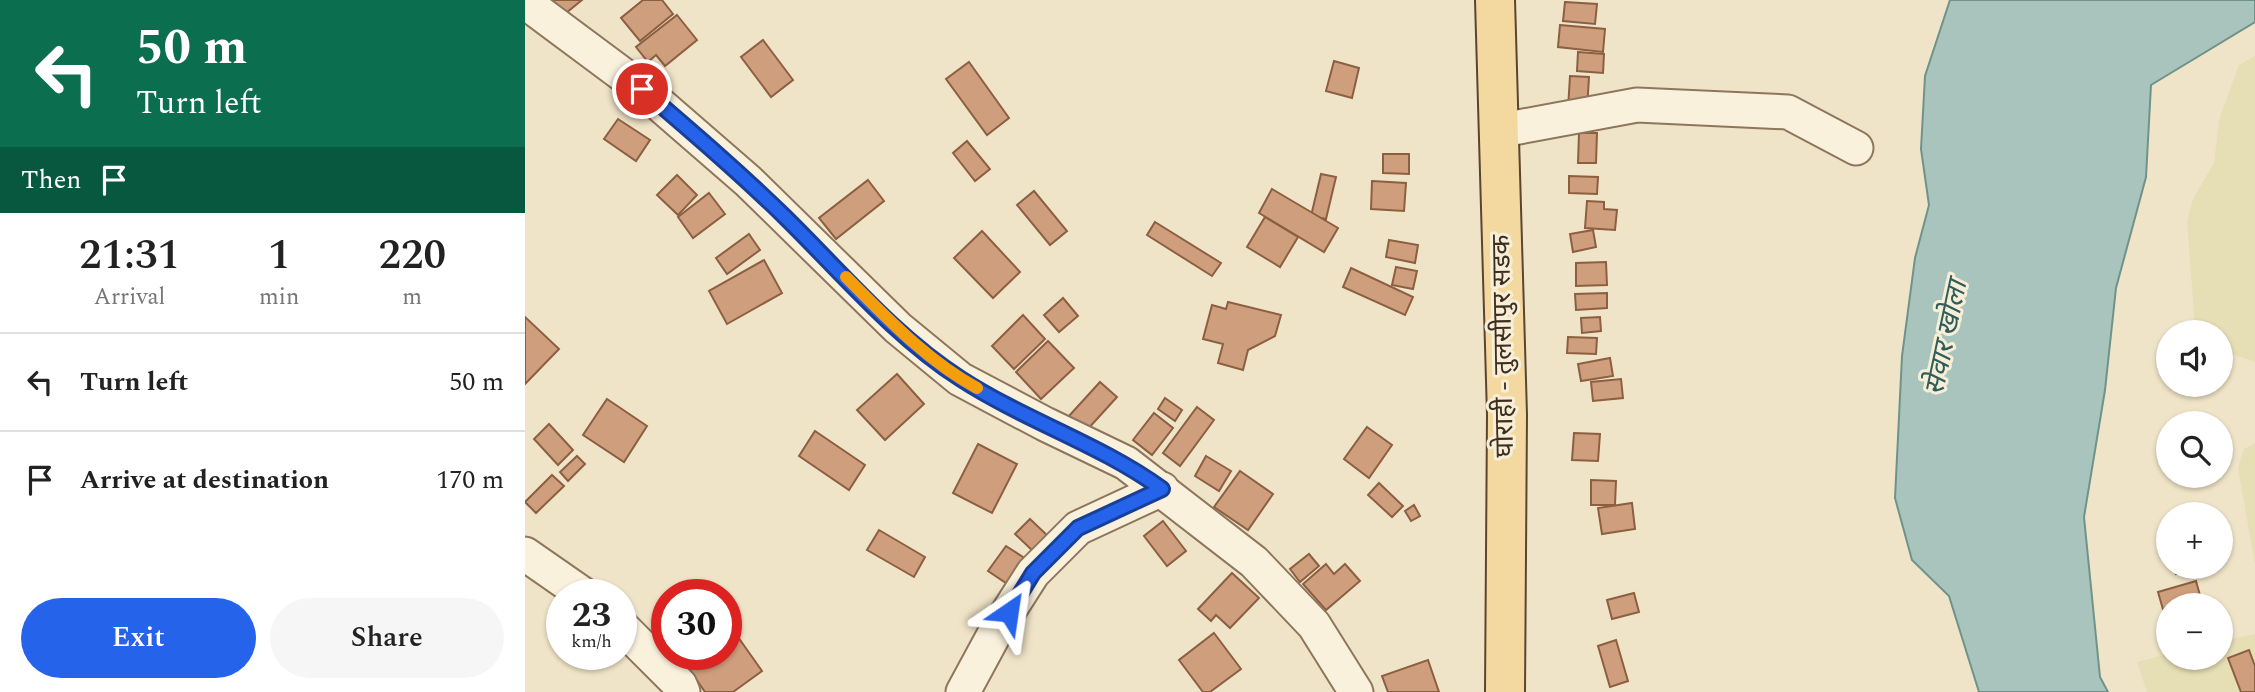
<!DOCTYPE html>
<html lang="en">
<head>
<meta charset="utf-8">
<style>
  :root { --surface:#fff; --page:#f6f6f6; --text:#222; --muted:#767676; --line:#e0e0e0; --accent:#2563eb }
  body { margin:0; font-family:Spectral,"Noto Sans Devanagari",serif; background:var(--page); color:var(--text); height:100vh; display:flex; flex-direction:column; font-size:26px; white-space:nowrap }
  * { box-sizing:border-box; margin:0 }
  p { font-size:23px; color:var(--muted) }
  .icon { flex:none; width:38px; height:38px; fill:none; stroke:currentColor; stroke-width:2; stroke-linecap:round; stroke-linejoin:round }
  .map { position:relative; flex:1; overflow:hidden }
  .panel { display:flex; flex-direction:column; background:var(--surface); width:525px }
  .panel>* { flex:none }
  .banner { background:#0b6e4f; color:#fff; overflow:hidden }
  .fabs { position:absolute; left:1631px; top:320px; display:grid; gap:14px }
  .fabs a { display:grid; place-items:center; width:77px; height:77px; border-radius:50%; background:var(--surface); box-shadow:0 2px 5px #0004; font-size:35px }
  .speed { position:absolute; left:21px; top:579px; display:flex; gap:14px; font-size:35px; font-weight:700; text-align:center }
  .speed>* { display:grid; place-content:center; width:91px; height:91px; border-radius:50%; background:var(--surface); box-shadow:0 2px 5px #0004; line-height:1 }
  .speed small { font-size:18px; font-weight:400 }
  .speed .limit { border:10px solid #d22; background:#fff; color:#111 }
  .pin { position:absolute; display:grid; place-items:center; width:60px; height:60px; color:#fff; margin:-30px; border:4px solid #fff; border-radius:50%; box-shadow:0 2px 7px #0007 }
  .me { position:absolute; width:77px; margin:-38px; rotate:32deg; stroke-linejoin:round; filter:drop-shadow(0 0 5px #0008) }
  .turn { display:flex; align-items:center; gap:24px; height:147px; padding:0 21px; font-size:32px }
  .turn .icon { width:91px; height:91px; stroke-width:2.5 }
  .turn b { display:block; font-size:49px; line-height:60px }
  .then { display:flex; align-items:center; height:66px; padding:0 21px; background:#0003; gap:14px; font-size:26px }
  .eta { display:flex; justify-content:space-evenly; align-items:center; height:119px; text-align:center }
  .eta b { font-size:42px; font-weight:600; line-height:49px }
  .cta { display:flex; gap:14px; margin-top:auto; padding:14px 21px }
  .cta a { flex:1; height:80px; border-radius:42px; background:var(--accent); color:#fff; font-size:28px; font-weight:600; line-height:80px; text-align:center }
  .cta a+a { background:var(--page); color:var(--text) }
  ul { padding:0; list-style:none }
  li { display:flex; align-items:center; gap:21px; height:98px; padding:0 21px; border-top:2px solid var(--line) }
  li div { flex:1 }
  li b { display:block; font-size:26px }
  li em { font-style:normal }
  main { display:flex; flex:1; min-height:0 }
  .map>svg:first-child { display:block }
</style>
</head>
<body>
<main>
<section class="panel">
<div class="banner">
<div class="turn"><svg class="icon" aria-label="left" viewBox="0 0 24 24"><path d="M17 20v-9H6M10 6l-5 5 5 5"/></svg><div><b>50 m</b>Turn left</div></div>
<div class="then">Then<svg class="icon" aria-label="arrive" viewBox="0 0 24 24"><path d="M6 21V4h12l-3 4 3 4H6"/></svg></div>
</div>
<div class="eta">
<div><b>21:31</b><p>Arrival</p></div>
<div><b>1</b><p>min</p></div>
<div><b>220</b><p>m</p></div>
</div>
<ul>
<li><svg class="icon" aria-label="left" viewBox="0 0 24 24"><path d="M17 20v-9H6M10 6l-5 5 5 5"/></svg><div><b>Turn left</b></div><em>50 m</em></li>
<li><svg class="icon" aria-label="arrive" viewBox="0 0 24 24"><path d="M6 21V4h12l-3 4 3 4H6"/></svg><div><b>Arrive at destination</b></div><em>170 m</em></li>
</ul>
<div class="cta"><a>Exit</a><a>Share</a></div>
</section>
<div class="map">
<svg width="1730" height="692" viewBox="0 0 1730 692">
  <rect width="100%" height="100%" fill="#f0e4c8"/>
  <!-- farmland -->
  <g fill="#e6deb5">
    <path d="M1730 56V362L1696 350V332H1674L1670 325 1662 222 1668 199 1689 163 1694 120 1714 65Z"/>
    <path d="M1730 443V564L1713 468 1719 449Z"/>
    <path d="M1730 634V692H1622L1612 662 1643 654V658H1696V641Z"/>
  </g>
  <!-- water -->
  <path fill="#a9c4bc" stroke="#6f938a" stroke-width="2" d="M1425 0H1730V22L1626 85 1621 177 1591 288 1580 390 1559 517 1575 677 1583 692H1454L1424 596 1387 560 1370 498 1377 356 1390 258 1404 205 1396 149 1400 76Z"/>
  <!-- building -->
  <g fill="#cf9f7d" stroke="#8d5f41" stroke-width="2">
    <path d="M21 0H57L36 17Z"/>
    <path d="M118 0H137L148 14 115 41 96 18Z"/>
    <path d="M1040 2 1072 4 1070 24 1038 21Z"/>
    <path d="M152 15 172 40 140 66 131 55 123 62 111 47Z"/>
    <path d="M1035 25 1080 29 1078 52 1033 47Z"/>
    <path d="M238 40 268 80 246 97 216 57Z"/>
    <path d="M1053 52 1079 54 1078 73 1052 71Z"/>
    <path d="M809 61 834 68 827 98 801 91Z"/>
    <path d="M444 62 484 118 462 135 421 79Z"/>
    <path d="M1045 76 1064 77 1062 110 1043 109Z"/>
    <path d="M93 119 125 140 111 161 79 139Z"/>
    <path d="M1054 133H1072L1071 163H1053Z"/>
    <path d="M442 141 465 169 450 181 428 153Z"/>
    <path d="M858 154H884V174L858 173Z"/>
    <path d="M796 174 811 177 801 219 786 216Z"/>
    <path d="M152 175 172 195 153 215 132 195Z"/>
    <path d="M1044 176 1073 177 1072 194 1044 193Z"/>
    <path d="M343 180 359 201 311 239 294 218Z"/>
    <path d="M847 181 881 183 879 211 846 209Z"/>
    <path d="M747 189 813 228 799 252 734 213Z"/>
    <path d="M509 191 542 231 525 245 492 205Z"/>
    <path d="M184 193 200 214 168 238 153 217Z"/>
    <path d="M1062 201 1079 202V209L1092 210 1090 230 1060 228Z"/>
    <path d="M740 217 773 237 755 267 722 247Z"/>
    <path d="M630 222 696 263 687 276 622 235Z"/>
    <path d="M1068 230 1071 247 1048 252 1045 234Z"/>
    <path d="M457 231 495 272 468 298 429 258Z"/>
    <path d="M224 234 235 250 202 274 191 258Z"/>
    <path d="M864 240 893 245 890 263 861 257Z"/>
    <path d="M239 260 257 293 202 324 184 291Z"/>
    <path d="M1081 262 1082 285 1051 286V263Z"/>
    <path d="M871 267 892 271 888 289 867 285Z"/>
    <path d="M826 268 888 297 880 315 818 287Z"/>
    <path d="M1082 293V308L1051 310 1050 294Z"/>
    <path d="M538 298 553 316 534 332 519 315Z"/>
    <path d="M703 302 756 315 750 336 723 350 718 370 693 363 698 344 678 339 687 305 701 309Z"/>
    <path d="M498 315 520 339 489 369 467 346Z"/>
    <path d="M0 317 34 349 0 384Z"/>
    <path d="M1075 317 1076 331 1057 333 1056 318Z"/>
    <path d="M1043 337 1072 338 1071 354 1042 353Z"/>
    <path d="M523 341 549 368 516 399 491 372Z"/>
    <path d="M1085 358 1088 376 1056 381 1053 364Z"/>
    <path d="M372 374 399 404 360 440 332 410Z"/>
    <path d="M1096 379 1098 398 1068 401 1066 382Z"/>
    <path d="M575 382 592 397 561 431 544 416Z"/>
    <path d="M640 398 657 410 650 421 633 409Z"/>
    <path d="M82 399 122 426 99 462 58 435Z"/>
    <path d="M672 407 689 420 655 466 638 453Z"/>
    <path d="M629 413 648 428 627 455 608 440Z"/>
    <path d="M24 424 48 450 33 465 9 439Z"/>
    <path d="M842 427 867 445 844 478 819 459Z"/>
    <path d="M290 431 340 465 324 490 274 456Z"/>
    <path d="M1049 433 1075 434 1073 461 1047 460Z"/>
    <path d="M453 444 492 464 467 513 428 493Z"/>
    <path d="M52 456 60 464 43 481 35 472Z"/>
    <path d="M681 456 706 471 694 491 670 476Z"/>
    <path d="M715 471 748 494 723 530 689 507Z"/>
    <path d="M27 475 39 486 11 513 0 502Z"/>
    <path d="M1066 480 1091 481 1090 505H1066Z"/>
    <path d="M854 483 878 506 867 517 843 495Z"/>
    <path d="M1107 503 1110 529 1077 534 1073 508Z"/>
    <path d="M889 505 895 516 886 521 880 511Z"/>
    <path d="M505 519 525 538 510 553 490 534Z"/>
    <path d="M638 521 661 551 642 566 619 536Z"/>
    <path d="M354 530 400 557 389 577 342 550Z"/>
    <path d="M481 546 501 559 484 585 463 571Z"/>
    <path d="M784 554 794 566 775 582 765 569Z"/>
    <path d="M801 564 809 574 820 564 835 581 801 610 778 584Z"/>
    <path d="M1649 567H1658L1660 572 1651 574Z"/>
    <path d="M1667 567H1678L1680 576 1669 578Z"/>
    <path d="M707 573 734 598 705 628 691 615 686 621 673 609Z"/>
    <path d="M1671 581 1678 606H1643L1641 620 1633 592Z"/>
    <path d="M1109 593 1114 612 1087 619 1082 600Z"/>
    <path d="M201 620 237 671 208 692H180L154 654H201Z"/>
    <path d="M689 633 716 669 685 692H678L654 660Z"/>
    <path d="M1091 640 1103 681 1085 687 1073 646Z"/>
    <path d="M1724 650 1730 666V692H1716L1703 658Z"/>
    <path d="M903 660 914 692H863L857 676Z"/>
  </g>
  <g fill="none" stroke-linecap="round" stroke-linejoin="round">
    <!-- minor casing -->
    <g stroke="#8d765c" stroke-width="37">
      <g id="minor">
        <path d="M0 2 117 89 223 181 373 328 435 379 520 424 601 463 729 562 789 625 831 692"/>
        <path d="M972 131 1112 105 1263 112 1331 148"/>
        <path d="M0 554 59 595"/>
        <path d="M96 626 155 685 158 692"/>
        <path d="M438 692 471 631 508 573 553 528 637 489"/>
      </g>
    </g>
    <!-- major casing -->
    <g stroke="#5b4430" stroke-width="42">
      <path id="major" d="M970 0 982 415 980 692"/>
    </g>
    <!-- minor -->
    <use href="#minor" stroke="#faf1dc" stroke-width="33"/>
    <!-- major -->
    <use href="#major" stroke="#f3d9a0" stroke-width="38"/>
  </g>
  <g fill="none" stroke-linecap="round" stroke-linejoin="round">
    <!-- route casing -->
    <g stroke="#184099" stroke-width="18">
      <path id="route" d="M117 89C166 131 214 172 260 217 316 272 370 337 436 379 501 421 575 444 637 489L553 528 508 573 484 612"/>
    </g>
    <!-- route -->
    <use href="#route" stroke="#2563eb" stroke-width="12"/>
    <!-- slow -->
    <path stroke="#f59e0b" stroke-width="12" d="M321 277C361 317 402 361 452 388"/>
  </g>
  <g text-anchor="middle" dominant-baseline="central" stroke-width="6" stroke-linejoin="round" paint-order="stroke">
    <!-- street labels -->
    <g font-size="26" fill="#3d2e20" stroke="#f7eed8">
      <text transform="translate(978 346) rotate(-91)">घोराही - तुलसीपुर सडक</text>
    </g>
    <!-- water labels -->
    <g font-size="28" font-style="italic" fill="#2f5d5a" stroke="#f7eed8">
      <text transform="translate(1421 338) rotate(-78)">सेवार खोला</text>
    </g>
  </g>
</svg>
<div class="fabs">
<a><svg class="icon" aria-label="sound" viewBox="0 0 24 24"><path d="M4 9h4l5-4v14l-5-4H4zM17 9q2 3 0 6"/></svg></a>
<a><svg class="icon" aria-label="search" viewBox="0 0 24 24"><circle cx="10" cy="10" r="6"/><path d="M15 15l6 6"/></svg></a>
<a>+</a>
<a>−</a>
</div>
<div class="speed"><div>23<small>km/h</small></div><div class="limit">30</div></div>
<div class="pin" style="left:117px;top:89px;background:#d93025"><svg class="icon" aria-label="arrive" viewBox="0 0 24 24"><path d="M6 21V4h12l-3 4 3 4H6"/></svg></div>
<svg class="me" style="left:484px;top:612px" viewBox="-20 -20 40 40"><path d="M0-17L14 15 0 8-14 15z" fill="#2563eb" stroke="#fff" stroke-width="4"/></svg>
</div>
</main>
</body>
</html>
